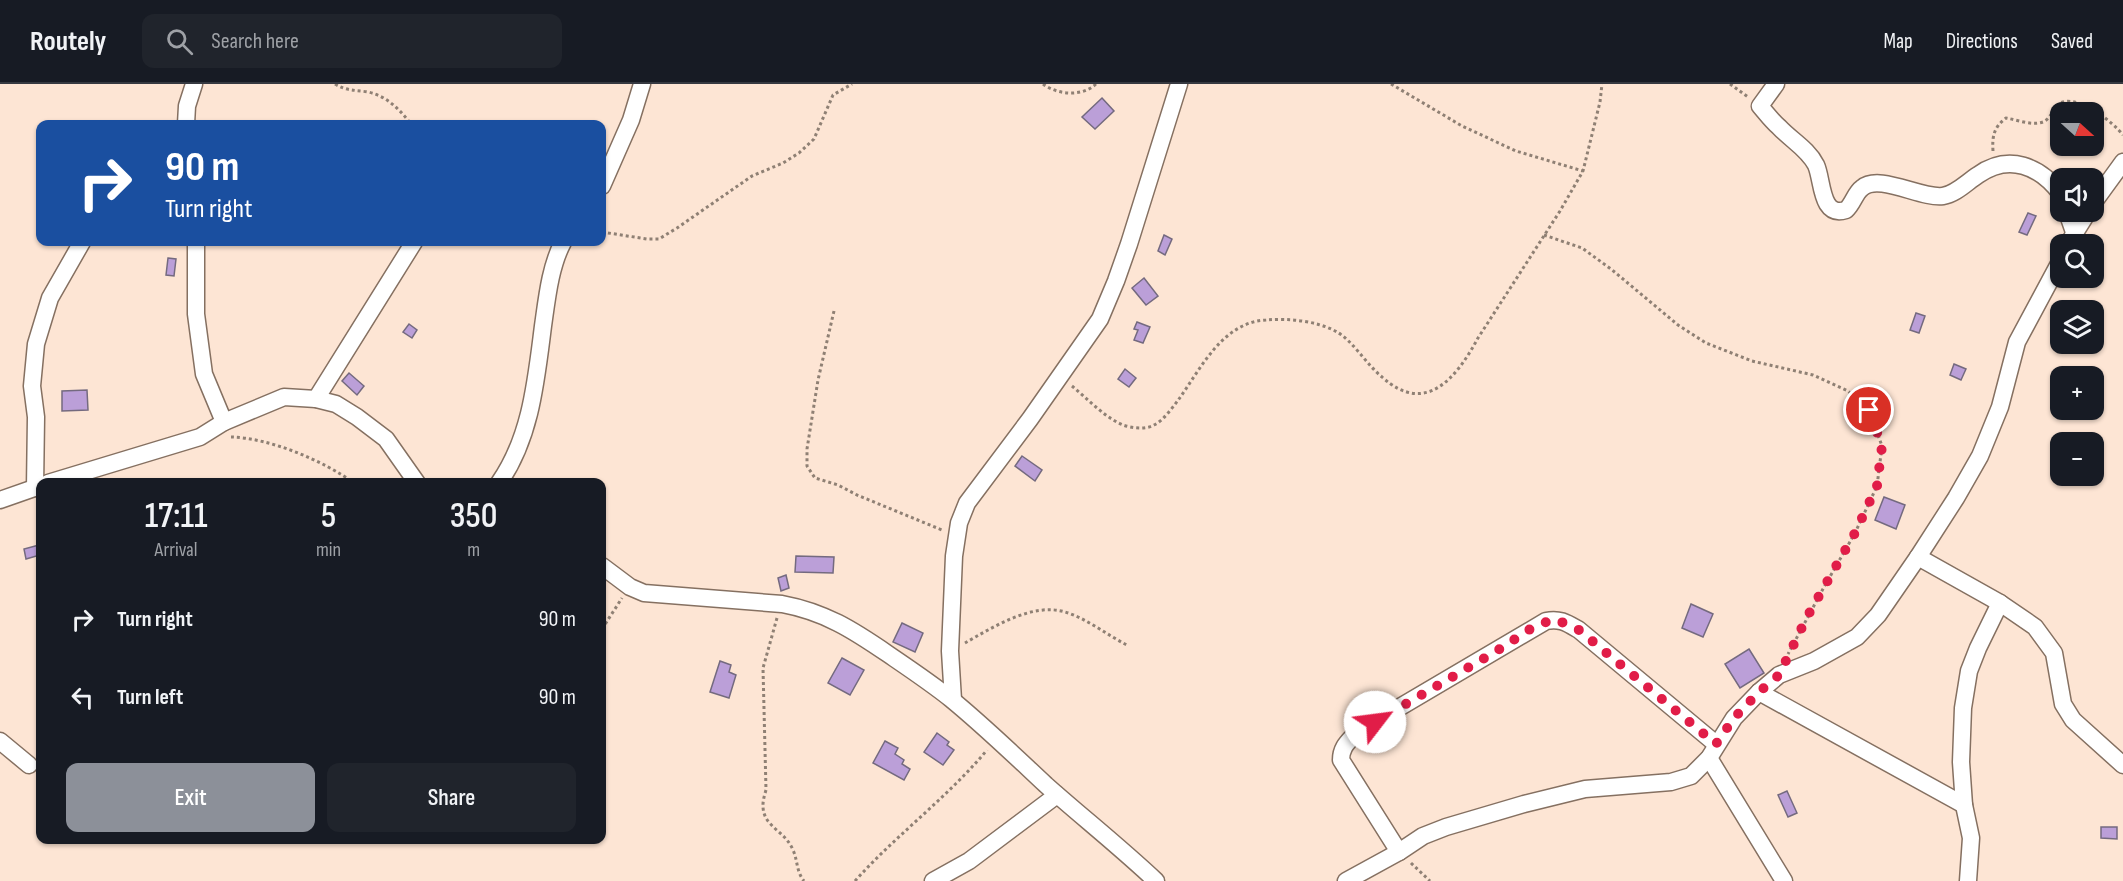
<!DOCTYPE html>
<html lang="en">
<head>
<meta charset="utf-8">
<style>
  :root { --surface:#171b24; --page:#20242c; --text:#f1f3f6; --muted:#9ea1a6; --line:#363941; --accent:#8c9099 }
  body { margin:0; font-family:"Sofia Sans Condensed",sans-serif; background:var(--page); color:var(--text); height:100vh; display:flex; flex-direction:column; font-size:22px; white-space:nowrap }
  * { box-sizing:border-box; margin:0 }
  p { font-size:20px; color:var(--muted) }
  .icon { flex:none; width:33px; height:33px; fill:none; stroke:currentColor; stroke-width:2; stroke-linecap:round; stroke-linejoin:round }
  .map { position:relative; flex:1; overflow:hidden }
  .side { position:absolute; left:36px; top:394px; width:570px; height:366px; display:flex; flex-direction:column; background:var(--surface); border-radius:12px; box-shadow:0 2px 4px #0004 }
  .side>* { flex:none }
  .banner { position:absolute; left:36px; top:36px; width:570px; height:126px; border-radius:12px; box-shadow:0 2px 4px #0004; background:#1a4fa0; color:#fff; overflow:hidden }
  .needle { width:39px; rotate:111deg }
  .tools { position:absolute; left:2050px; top:18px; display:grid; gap:12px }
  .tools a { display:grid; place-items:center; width:54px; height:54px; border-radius:12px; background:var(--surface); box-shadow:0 2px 4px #0004; font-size:30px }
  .pin { position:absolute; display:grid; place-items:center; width:51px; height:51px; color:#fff; margin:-26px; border:3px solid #fff; border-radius:50%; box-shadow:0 2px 6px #0007 }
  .me { position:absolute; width:66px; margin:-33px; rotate:60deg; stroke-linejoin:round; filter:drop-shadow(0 0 4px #0008) }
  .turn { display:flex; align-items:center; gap:21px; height:126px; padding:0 30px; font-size:27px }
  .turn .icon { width:78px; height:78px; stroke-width:2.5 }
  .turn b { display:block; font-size:42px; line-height:51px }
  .eta { display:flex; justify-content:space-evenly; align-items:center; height:102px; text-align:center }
  .eta b { font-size:36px; font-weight:600; line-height:42px }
  .action { display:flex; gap:12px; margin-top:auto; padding:12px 30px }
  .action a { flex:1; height:69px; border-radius:12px; background:var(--accent); color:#fff; font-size:24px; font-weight:600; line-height:69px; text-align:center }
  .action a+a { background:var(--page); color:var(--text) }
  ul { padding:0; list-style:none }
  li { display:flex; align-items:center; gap:18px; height:78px; padding:0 30px }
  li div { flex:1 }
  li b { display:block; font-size:22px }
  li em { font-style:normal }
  header { display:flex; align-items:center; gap:36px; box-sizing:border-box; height:84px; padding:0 30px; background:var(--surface); border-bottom:2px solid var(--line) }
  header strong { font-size:28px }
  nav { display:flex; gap:33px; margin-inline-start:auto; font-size:21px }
  .search { width:420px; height:54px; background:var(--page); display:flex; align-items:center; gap:15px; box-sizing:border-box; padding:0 21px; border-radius:12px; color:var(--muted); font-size:22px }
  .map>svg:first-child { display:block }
</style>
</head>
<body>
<header>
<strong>Routely</strong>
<div class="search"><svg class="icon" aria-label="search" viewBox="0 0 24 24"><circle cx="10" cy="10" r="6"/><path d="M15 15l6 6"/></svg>Search here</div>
<nav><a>Map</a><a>Directions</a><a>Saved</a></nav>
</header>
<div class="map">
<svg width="2123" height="797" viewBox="0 0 2123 797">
  <rect width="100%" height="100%" fill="#fde5d4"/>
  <!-- building -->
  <g fill="#bb9fd8" stroke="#746a7f" stroke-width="1.5">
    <path d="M1102 14 1114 27 1095 45 1082 33Z"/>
    <path d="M2028 129 2036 132 2027 151 2019 148Z"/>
    <path d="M1164 151 1172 155 1165 171 1158 167Z"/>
    <path d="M168 174 176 175 174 192 166 191Z"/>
    <path d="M1144 194 1158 212 1146 221 1132 204Z"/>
    <path d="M1916 229 1925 232 1919 249 1910 246Z"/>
    <path d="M1137 238 1150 243 1143 259 1134 256 1138 246 1134 245Z"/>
    <path d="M409 240 417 246 412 254 403 248Z"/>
    <path d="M1954 280 1966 285 1961 296 1950 291Z"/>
    <path d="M1125 285 1136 294 1129 303 1118 295Z"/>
    <path d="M349 289 364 302 357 311 342 297Z"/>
    <path d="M87 306 88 326 62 327V307Z"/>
    <path d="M1022 372 1042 386 1035 397 1015 382Z"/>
    <path d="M1884 413 1905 421 1896 445 1875 436Z"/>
    <path d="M39 461 40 471 26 475 24 465Z"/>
    <path d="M796 472 834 473 833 489 795 488Z"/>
    <path d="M786 491 789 504 781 507 778 494Z"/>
    <path d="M1691 520 1713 530 1703 553 1682 544Z"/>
    <path d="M902 539 923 549 915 568 893 558Z"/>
    <path d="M1749 565 1764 589 1740 604 1725 580Z"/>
    <path d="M842 574 864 586 850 611 828 599Z"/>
    <path d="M720 577 731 581 729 588 736 591 729 614 710 608Z"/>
    <path d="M937 649 949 658 947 661 954 666 943 681 924 668Z"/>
    <path d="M885 657 898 664 895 670 904 676 902 680 910 685 904 696 873 679Z"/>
    <path d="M1787 707 1797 729 1788 733 1778 711Z"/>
    <path d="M2101 743H2117V755L2101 754Z"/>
  </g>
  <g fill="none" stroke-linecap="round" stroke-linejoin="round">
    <!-- minor casing -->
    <g stroke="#857061" stroke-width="19">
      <g id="minor">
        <path d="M1776 0 1760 22C1766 29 1772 37 1779 43 1791 56 1808 65 1816 81 1823 96 1820 134 1846 126 1853 120 1855 109 1862 104 1879 89 1921 115 1943 112 1956 110 1967 98 1978 91 2009 69 2040 82 2061 110"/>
        <path d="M186 40 187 22 194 0"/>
        <path d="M602 102 631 36 642 0"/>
        <path d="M2094 118 2123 78"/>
        <path d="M2067 128 2074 148"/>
        <path d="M196 158V230L204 290 224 338"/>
        <path d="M2068 160 2088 128"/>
        <path d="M316 315 414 158"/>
        <path d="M48 399 200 353 224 338 284 313 316 315 336 320 357 333 386 355 417 399"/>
        <path d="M499 399C531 353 536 297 543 242 547 214 550 183 563 158"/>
        <path d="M35 404 36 333 32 302 36 260 50 214 82 158"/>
        <path d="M0 416 40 402"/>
        <path d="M1918 473 2000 519 2035 543 2054 569 2063 620 2073 636 2123 681"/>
        <path d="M602 482 630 503 644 509 782 520C825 528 853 546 888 570 910 585 931 599 951 615 984 642 1015 672 1046 701 1082 733 1120 763 1156 797"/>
        <path d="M1759 608 1964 721"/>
        <path d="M953 616 950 567 954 472 959 439 967 419 1030 335 1100 235 1116 197 1129 160 1179 0"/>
        <path d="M0 657 29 681"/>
        <path d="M1709 674 1784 797"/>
        <path d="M1399 768 1341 676C1341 663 1348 658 1356 649L1546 537C1560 534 1567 539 1579 546L1716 660"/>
        <path d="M933 797 969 777 1057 711"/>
        <path d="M1346 797 1399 768 1423 752 1446 743 1524 720 1585 705 1671 698 1691 692 1709 674 1734 634 1759 608 1779 591 1814 577 1857 553 1878 531 1918 473 1956 414 1980 372 2000 323 2017 258 2061 176"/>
        <path d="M1968 797 1971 754 1964 721 1961 678 1963 624 1969 587 1978 564 2000 519"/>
      </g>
    </g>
    <!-- path -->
    <g stroke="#8f8074" stroke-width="3" stroke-dasharray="3 3" stroke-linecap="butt">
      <path d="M335 0C346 7 356 6 368 8 387 12 400 26 411 40"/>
      <path d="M1043 0C1058 11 1082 13 1096 0"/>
      <path d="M1391 0 1462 42 1516 67 1583 87"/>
      <path d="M1730 0 1748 13"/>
      <path d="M1993 67C1992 52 1994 43 2006 34 2018 36 2032 42 2043 38 2052 34 2054 21 2063 18 2081 13 2113 38 2123 51"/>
      <path d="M602 148 647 155H659L677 144 752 92 783 79 799 69 814 55 833 11 852 0"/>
      <path d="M1544 151 1582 164 1611 185 1678 241 1706 259 1752 277 1813 291 1848 307 1869 326 1882 362 1877 402 1855 449 1824 503 1788 570"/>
      <path d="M834 227 818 296 807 365V382L815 394 838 401 857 411 942 446"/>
      <path d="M1072 302C1088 315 1104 333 1123 341 1132 344 1145 346 1154 341 1164 336 1172 324 1179 315 1201 284 1223 238 1266 236 1288 234 1318 237 1337 248 1353 257 1367 281 1382 293 1426 333 1457 293 1478 254L1560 127 1583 87 1600 18 1602 0"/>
      <path d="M231 353C270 354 324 377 354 399"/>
      <path d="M777 534 763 584 766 706C763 716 761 724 766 734 772 745 787 751 793 766 798 777 796 787 804 797"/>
      <path d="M602 545 622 514"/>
      <path d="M965 559C993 543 1033 518 1065 528 1086 534 1107 551 1127 561"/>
      <path d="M1411 779 1430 797"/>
      <path d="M855 797C896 751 947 714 987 666"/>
    </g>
    <!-- minor -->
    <use href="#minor" stroke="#fff" stroke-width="16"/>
  </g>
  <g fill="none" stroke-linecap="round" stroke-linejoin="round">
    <!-- route -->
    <path stroke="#e11d48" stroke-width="10" stroke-dasharray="0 18" d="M1375 638 1495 568 1535 542 1555 535 1579 546 1716 660 1734 634 1759 608 1779 591 1807 533 1855 449 1877 402 1882 362 1869 326"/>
  </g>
</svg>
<div class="tools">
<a><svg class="needle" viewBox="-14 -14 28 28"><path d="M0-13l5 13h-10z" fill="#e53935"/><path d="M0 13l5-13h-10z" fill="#9ea1a6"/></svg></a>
<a><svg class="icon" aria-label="sound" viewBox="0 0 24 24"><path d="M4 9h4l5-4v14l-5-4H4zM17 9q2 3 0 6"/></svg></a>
<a><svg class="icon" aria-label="search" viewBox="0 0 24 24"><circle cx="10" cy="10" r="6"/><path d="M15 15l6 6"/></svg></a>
<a><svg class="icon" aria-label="layers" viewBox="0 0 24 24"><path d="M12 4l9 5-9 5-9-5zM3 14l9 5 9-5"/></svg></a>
<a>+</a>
<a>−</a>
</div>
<div class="pin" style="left:1869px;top:326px;background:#d93025"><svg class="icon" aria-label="arrive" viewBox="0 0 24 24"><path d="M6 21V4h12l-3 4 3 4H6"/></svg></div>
<svg class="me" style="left:1375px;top:638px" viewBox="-20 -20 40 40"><circle r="19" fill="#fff"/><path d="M0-13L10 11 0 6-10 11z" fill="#e11d48"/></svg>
<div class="banner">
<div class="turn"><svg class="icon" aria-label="right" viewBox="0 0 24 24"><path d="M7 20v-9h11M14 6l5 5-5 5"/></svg><div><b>90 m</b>Turn right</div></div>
</div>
<section class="side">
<div class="eta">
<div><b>17:11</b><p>Arrival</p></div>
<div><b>5</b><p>min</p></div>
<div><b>350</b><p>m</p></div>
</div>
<ul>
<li><svg class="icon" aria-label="right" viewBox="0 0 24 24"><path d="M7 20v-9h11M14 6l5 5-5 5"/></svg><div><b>Turn right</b></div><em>90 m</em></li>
<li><svg class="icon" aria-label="left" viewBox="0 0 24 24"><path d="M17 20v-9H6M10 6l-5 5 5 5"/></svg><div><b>Turn left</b></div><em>90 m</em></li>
</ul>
<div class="action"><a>Exit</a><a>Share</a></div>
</section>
</div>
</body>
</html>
